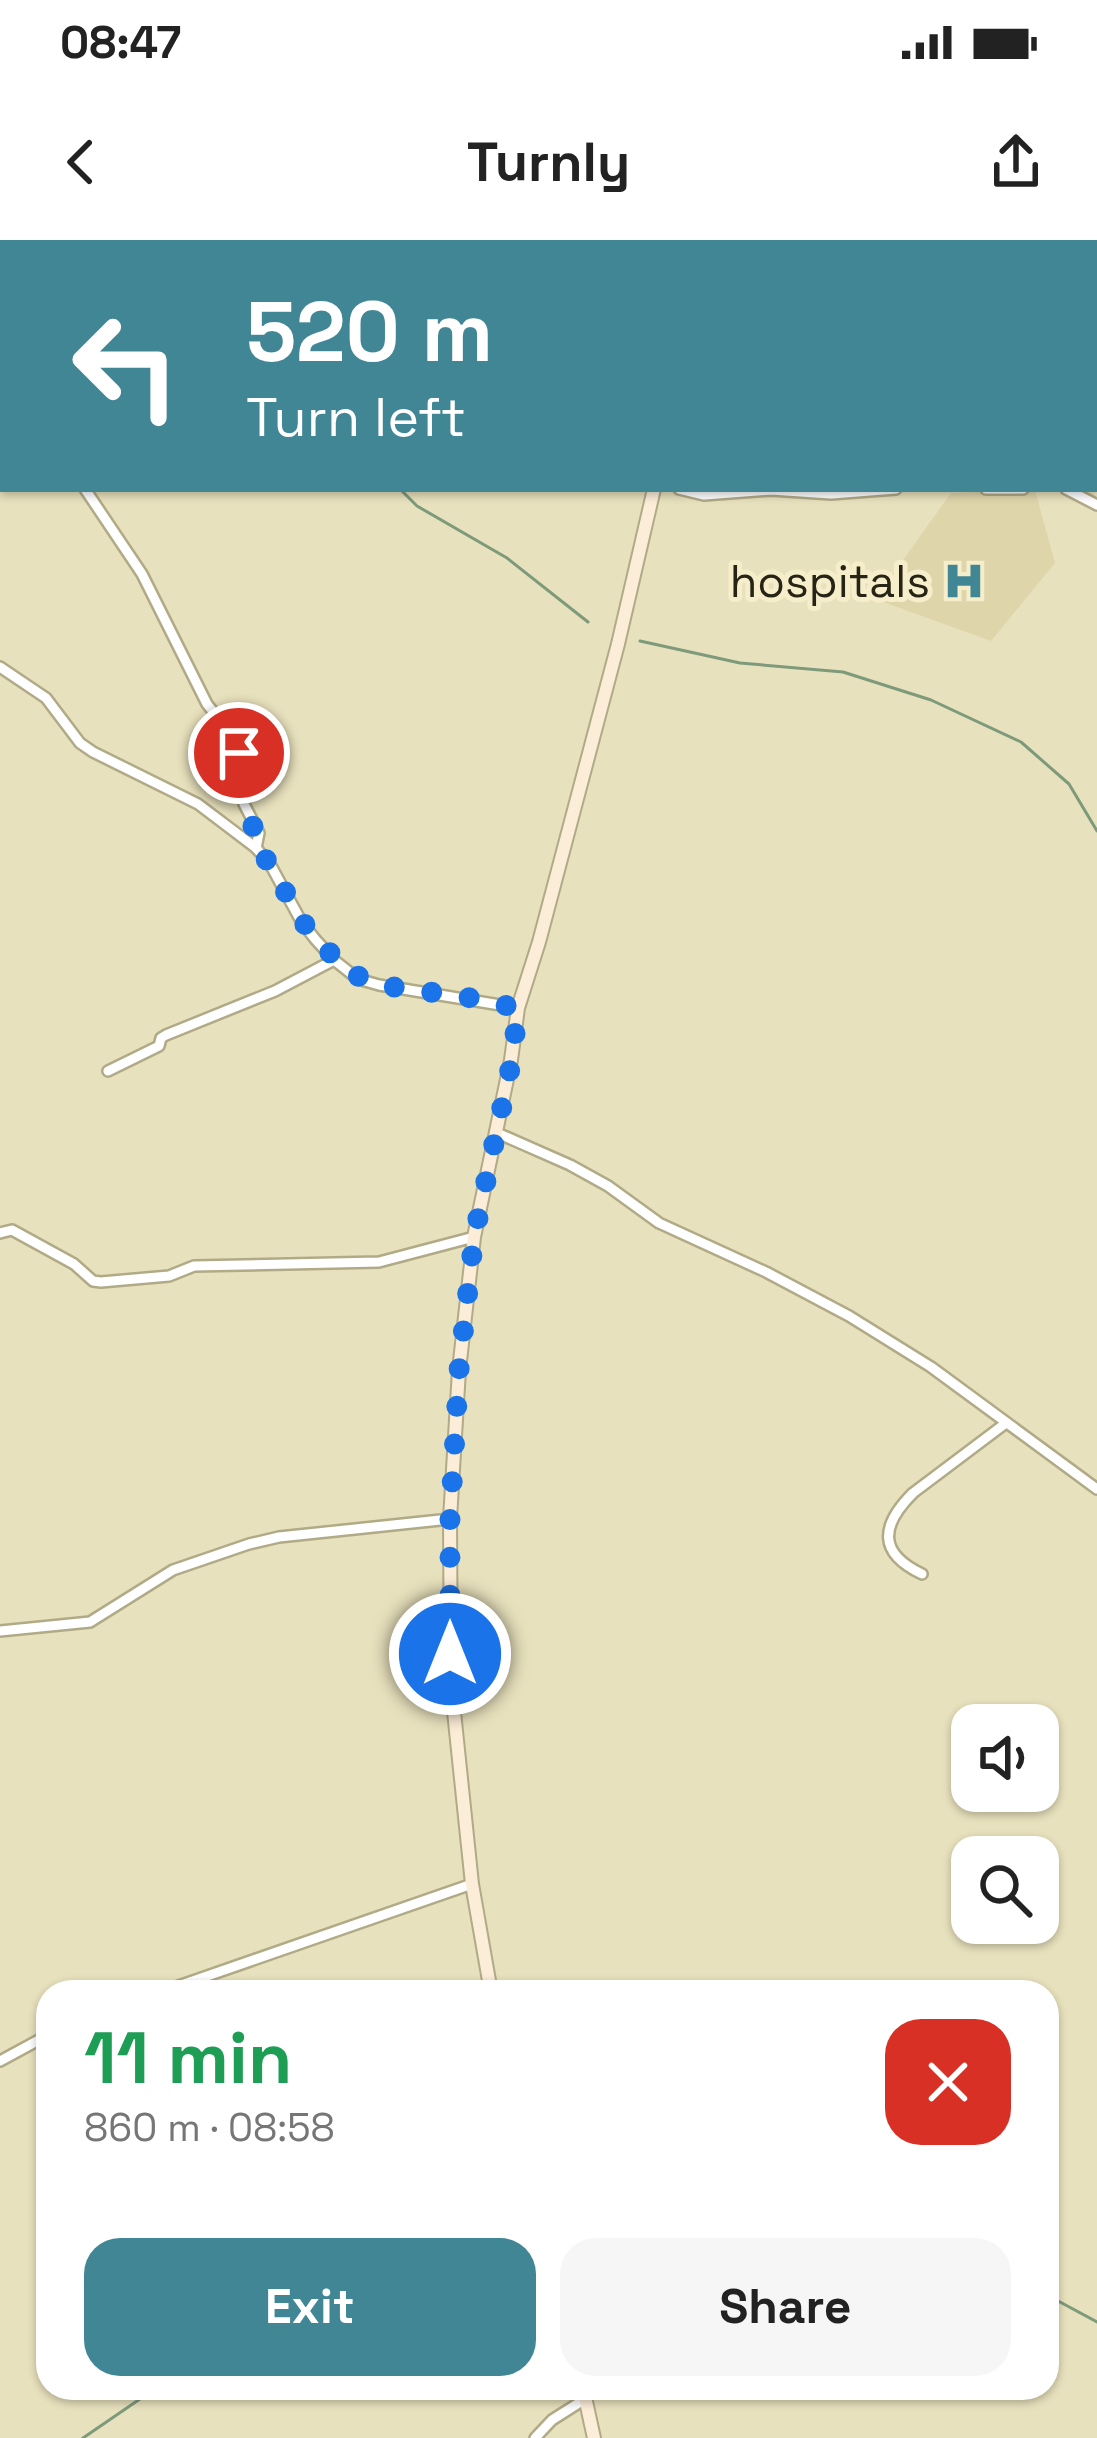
<!DOCTYPE html>
<html lang="en">
<head>
<meta charset="utf-8">
<style>
  :root { --surface:#fff; --page:#f6f6f6; --text:#222; --muted:#767676; --accent:#418694 }
  body { margin:0; font-family:"Space Grotesk",sans-serif; background:var(--page); color:var(--text); height:100vh; display:flex; flex-direction:column; font-size:45px; white-space:nowrap }
  * { box-sizing:border-box; margin:0 }
  p { font-size:39px; color:var(--muted) }
  .icon { flex:none; width:66px; height:66px; fill:none; stroke:currentColor; stroke-width:2; stroke-linecap:round; stroke-linejoin:round }
  .map { position:relative; flex:1; overflow:hidden }
  .side { position:absolute; left:36px; top:1740px; width:1023px; height:420px; display:flex; flex-direction:column; background:var(--surface); border-radius:36px; box-shadow:0 3px 9px #0004 }
  .side>* { flex:none }
  .guide { position:absolute; left:0px; top:0px; width:1098px; height:252px; box-shadow:0 3px 9px #0004; background:#418694; color:#fff; overflow:hidden }
  .fabs { position:absolute; left:951px; top:1464px; display:grid; gap:24px }
  .fabs a { display:grid; place-items:center; width:108px; height:108px; border-radius:24px; background:var(--surface); box-shadow:0 3px 9px #0004; font-size:60px }
  .pin { position:absolute; display:grid; place-items:center; width:102px; height:102px; color:#fff; margin:-51px; border:6px solid #fff; border-radius:50%; box-shadow:0 3px 12px #0007 }
  .me { position:absolute; width:132px; margin:-66px; rotate:0deg; stroke-linejoin:round; filter:drop-shadow(0 0 9px #0008) }
  .turn { display:flex; align-items:center; gap:42px; height:252px; padding:0 48px; font-size:54px }
  .turn .icon { width:156px; height:156px; stroke-width:2.5 }
  .turn b { display:block; font-size:84px; line-height:102px }
  .round { display:grid; place-items:center; flex:none; width:126px; height:126px; border-radius:36px; background:var(--page) }
  .headline { display:flex; align-items:center; justify-content:space-between; height:204px; padding:0 48px }
  h1 { font-size:72px; font-weight:800; line-height:90px; color:#1e9e55 }
  .button { display:flex; gap:24px; margin-top:auto; padding:24px 48px }
  .button a { flex:1; height:138px; border-radius:36px; background:var(--accent); color:#fff; font-size:48px; font-weight:800; line-height:138px; text-align:center }
  .button a+a { background:var(--page); color:var(--text) }
  .status { display:flex; justify-content:space-between; align-items:center; height:84px; padding:0 60px; background:var(--surface); direction:ltr }
  .status svg { height:33px; fill:currentColor }
  header { display:flex; justify-content:space-between; align-items:center; height:156px; padding:0 48px; background:var(--surface); font-size:54px; font-weight:800 }
  .map>svg:first-child { display:block }
</style>
</head>
<body>
<div class="status"><b>08:47</b><svg viewBox="0 0 49 12"><path d="M0 12V9h3v3zM5 12V6h3v6zM10 12V3h3v9zM15 12V0h3v12zM26 1h20v11H26zM47 4h2v5h-2z"/></svg></div>
<header><svg class="icon" aria-label="back" viewBox="0 0 24 24"><path d="M15 5l-7 7 7 7"/></svg>Turnly<svg class="icon" aria-label="share" viewBox="0 0 24 24"><path d="M12 15V3M7 8l5-5 5 5M5 13v7h14v-7"/></svg></header>
<div class="map">
<svg width="1097" height="2198" viewBox="0 0 1097 2198">
  <rect width="100%" height="100%" fill="#e8e1bd"/>
  <!-- built -->
  <path fill="#dfd5ab" d="M1035 250 1055 323 991 401 875 359 951 253Z"/>
  <g fill="none" stroke-linecap="round" stroke-linejoin="round">
    <!-- stream -->
    <g stroke="#7d9a7b" stroke-width="3">
      <path d="M274 0 276 3"/>
      <path d="M400 249 417 266 507 318 588 382"/>
      <path d="M640 401 740 423 843 432 931 460 1021 502 1069 544 1097 591"/>
      <path d="M1047 2055 1097 2082"/>
      <path d="M83 2198 156 2148"/>
    </g>
    <!-- street casing -->
    <g stroke="#b1aa87" stroke-width="14">
      <g id="street">
        <path d="M87 0 88 3"/>
        <path d="M1037 0 1038 3"/>
        <path d="M0 182H3"/>
        <path d="M1095 205 1097 203"/>
        <path d="M85 249 142 334 207 464 230 493 245 527 244 564 259 593 256 608"/>
        <path d="M679 249 704 255 771 250 831 254 896 249"/>
        <path d="M986 249H1023"/>
        <path d="M1066 249 1097 265"/>
        <path d="M0 427 46 458 80 503 93 512 198 564 256 608 270 624 301 681 315 699 334 720 358 739 379 745 518 768"/>
        <path d="M108 831 159 806 161 798 166 795 275 751 334 720"/>
        <path d="M495 892 570 925 608 946 659 983 766 1032 849 1076 931 1127 1097 1249"/>
        <path d="M0 993 12 990 74 1024 93 1041 101 1042 169 1036 194 1026 379 1022 474 997"/>
        <path d="M922 1334C878 1313 880 1286 913 1253L1006 1183"/>
        <path d="M0 1391 90 1382 173 1330 249 1304 279 1297 450 1279"/>
        <path d="M161 1752 472 1644"/>
        <path d="M0 1821 48 1795"/>
        <path d="M535 2198 552 2180 585 2159"/>
      </g>
    </g>
    <!-- secondary casing -->
    <g stroke="#b1aa87" stroke-width="16">
      <g id="secondary">
        <path d="M708 3V0"/>
        <path d="M491 1752 472 1644 451 1443 450 1279 459 1130 474 997 511 820 518 768 539 702 618 404 654 249"/>
        <path d="M583 2148 594 2198"/>
      </g>
    </g>
    <!-- street -->
    <use href="#street" stroke="#fff" stroke-width="9"/>
    <!-- secondary -->
    <use href="#secondary" stroke="#fcedd8" stroke-width="12"/>
  </g>
  <g fill="none" stroke-linecap="round" stroke-linejoin="round">
    <!-- route -->
    <path stroke="#1a73e8" stroke-width="21" stroke-dasharray="0 37.8" d="M239 513C248 533 241 543 244 562 247 580 259 589 256 608L270 624 301 680 346 731 379 745 466 757 518 768 512 820 474 997 459 1130 450 1279V1414"/>
  </g>
  <!-- icons -->
  <defs>
    <g id="hospital-bare" transform="scale(3.24)"><path d="M-5-5h3v3.5h4V-5h3V5h-3V1.5h-4V5h-3Z" fill="#418694" stroke="#f6eeca" stroke-width="2.5" paint-order="stroke"/></g>
  </defs>
  <g fill-rule="evenodd">
    <use href="#hospital-bare" x="964" y="341"/>
  </g>
  <g text-anchor="middle" dominant-baseline="central" stroke-width="10" stroke-linejoin="round" paint-order="stroke">
    <!-- poi labels -->
    <g font-size="45" fill="#272416" stroke="#f6eeca" text-anchor="end">
      <text x="930" y="341">hospitals</text>
    </g>
  </g>
</svg>
<div class="fabs">
<a><svg class="icon" aria-label="sound" viewBox="0 0 24 24"><path d="M4 9h4l5-4v14l-5-4H4zM17 9q2 3 0 6"/></svg></a>
<a><svg class="icon" aria-label="search" viewBox="0 0 24 24"><circle cx="10" cy="10" r="6"/><path d="M15 15l6 6"/></svg></a>
</div>
<div class="pin" style="left:239px;top:513px;background:#d93025"><svg class="icon" aria-label="arrive" viewBox="0 0 24 24"><path d="M6 21V4h12l-3 4 3 4H6"/></svg></div>
<svg class="me" style="left:450px;top:1414px" viewBox="-20 -20 40 40"><circle r="17" fill="#1a73e8" stroke="#fff" stroke-width="3"/><path d="M0-11L8 9 0 5-8 9z" fill="#fff"/></svg>
<div class="guide">
<div class="turn"><svg class="icon" aria-label="left" viewBox="0 0 24 24"><path d="M17 20v-9H6M10 6l-5 5 5 5"/></svg><div><b>520 m</b>Turn left</div></div>
</div>
<section class="side">
<div class="headline"><div><h1>11 min</h1><p>860 m · 08:58</p></div><a class="round" style="background:#d93025;color:#fff"><svg class="icon" aria-label="close" viewBox="0 0 24 24"><path d="M6 6l12 12M18 6L6 18"/></svg></a></div>
<div class="button"><a>Exit</a><a>Share</a></div>
</section>
</div>
</body>
</html>
